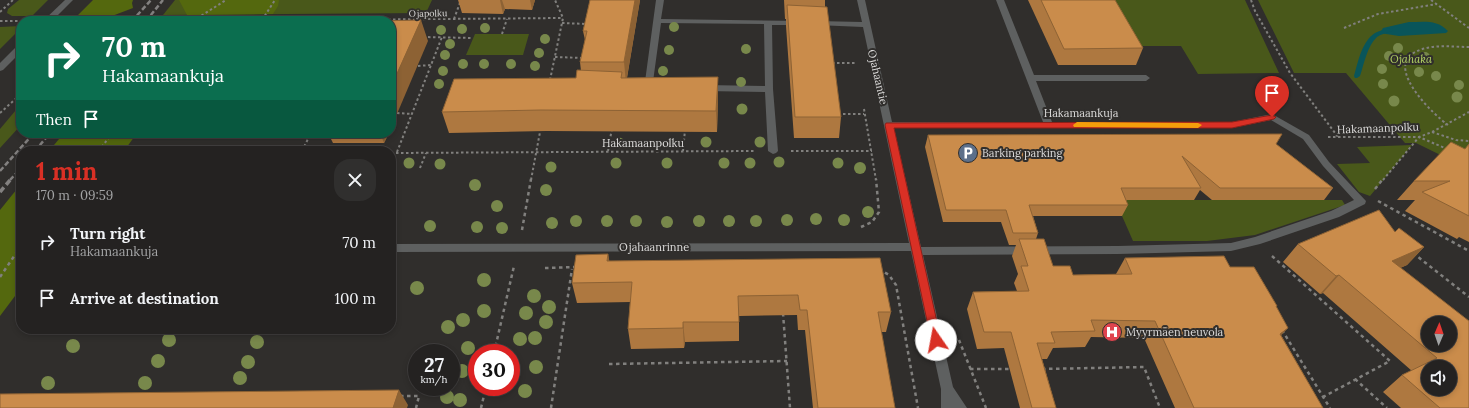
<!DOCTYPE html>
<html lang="en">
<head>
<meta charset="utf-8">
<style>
  :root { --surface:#242221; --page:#302f2e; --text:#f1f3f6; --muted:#a3a4a5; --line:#413f3f; --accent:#d93025 }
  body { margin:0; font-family:Lora,serif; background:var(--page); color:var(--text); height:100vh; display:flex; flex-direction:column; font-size:15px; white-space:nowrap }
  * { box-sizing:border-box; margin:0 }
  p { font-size:13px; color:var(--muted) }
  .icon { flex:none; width:22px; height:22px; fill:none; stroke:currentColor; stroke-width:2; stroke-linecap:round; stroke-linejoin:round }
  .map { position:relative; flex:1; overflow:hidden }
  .sheet { position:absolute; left:16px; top:146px; width:380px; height:188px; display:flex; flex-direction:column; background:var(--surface); border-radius:16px; box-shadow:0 2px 6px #0003,0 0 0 1px var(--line) }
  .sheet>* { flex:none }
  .guide { position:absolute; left:16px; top:16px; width:380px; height:122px; border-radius:16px; box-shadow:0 2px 6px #0003,0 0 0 1px var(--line); background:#0b6e4f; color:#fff; overflow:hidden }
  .needle { width:26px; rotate:2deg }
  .buttons { position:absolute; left:1421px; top:316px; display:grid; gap:8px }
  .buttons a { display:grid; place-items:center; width:36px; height:36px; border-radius:50%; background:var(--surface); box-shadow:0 2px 6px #0003,0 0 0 1px var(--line); font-size:20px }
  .speed { position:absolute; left:408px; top:344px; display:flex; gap:8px; font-size:20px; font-weight:700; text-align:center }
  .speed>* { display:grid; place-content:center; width:52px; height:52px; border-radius:50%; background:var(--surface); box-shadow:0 2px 6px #0003,0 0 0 1px var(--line); line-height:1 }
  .speed small { font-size:10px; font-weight:400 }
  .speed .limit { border:6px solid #d22; background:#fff; color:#111 }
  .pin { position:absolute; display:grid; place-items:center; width:34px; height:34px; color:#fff; margin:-41px -17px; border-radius:50% 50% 50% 0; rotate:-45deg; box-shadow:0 0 4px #0007 }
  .pin .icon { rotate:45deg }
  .me { position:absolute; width:44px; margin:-22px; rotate:348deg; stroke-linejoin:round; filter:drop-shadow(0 0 3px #0008) }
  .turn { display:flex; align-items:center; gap:14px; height:84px; padding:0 20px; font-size:18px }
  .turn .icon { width:52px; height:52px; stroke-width:2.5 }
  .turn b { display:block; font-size:28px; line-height:34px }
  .then { display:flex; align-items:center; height:38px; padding:0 20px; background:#0003; gap:8px; font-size:15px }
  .round { display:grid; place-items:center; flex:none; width:42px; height:42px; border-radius:16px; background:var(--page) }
  .head { display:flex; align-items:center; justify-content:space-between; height:68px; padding:0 20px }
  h1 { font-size:24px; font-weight:700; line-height:30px; color:var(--accent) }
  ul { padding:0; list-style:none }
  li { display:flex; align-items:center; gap:12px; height:56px; padding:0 20px }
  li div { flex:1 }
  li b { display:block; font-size:15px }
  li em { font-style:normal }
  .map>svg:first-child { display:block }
</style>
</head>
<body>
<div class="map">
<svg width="1469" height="408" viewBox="0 0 1469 408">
  <rect width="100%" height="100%" fill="#302e2c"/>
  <!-- green -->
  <g fill="#49581a">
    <path d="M19 0H48L32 16H12L7 13 8 9Z"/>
    <path d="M175 0H432L426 13 163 15Z"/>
    <path d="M1099 0H1245L1279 73 1198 74 1181 46H1125Z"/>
    <path d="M1258 0H1469V169L1416 143H1405L1346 73H1294Z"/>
    <path d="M21 26V28L0 49V27Z"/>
    <path d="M475 34H529L523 55H466Z"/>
    <path d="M21 104V125L0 148V129Z"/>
    <path d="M1412 145 1370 196 1359 192 1337 164 1370 163 1357 147Z"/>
    <path d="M1115 200H1342L1345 205 1255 235 1207 241H1133Z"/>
  </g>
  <!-- forest -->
  <g fill="#54680e">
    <path d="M93 0H133L132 3 133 8 112 16 78 15Z"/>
    <path d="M179 0H279L278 6 273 14 187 15Z"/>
    <path d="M64 133H137L124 151H49Z"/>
    <path d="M21 184V288L0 316V210Z"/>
  </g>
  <!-- water -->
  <path fill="#09555a" d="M1409 22C1423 22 1437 19 1448 31L1446 33 1399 36 1380 33 1383 28Z"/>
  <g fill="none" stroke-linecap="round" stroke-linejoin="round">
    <!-- stream -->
    <path fill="#09555a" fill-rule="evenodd" d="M1390 28 1393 30 1392 31C1387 33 1381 34 1377 37 1367 46 1364 64 1360 76L1357 78H1355L1354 76C1358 62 1362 41 1375 33 1379 31 1385 29 1390 28Z"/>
    <!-- path-far1 -->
    <g stroke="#81807e" stroke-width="2" stroke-dasharray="2.5 2.5" stroke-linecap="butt">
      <path d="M1251 0 1255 11 1290 73 1338 137"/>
      <path d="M1431 0 1469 28"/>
      <path d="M0 12 13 0"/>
      <path d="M454 19 461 0"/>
      <path d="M262 20 275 0"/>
      <path d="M0 21H21"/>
      <path d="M74 21H96"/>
      <path d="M162 21H188"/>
      <path d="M193 21 226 0"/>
      <path d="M198 21 563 18"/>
      <path d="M562 23 587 24"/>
      <path d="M1344 28 1378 14 1437 4"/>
      <path d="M502 34 507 19"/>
      <path d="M423 37 473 38"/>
      <path d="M555 57 583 58"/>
      <path d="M832 63H855"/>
      <path d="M418 66 431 65"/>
      <path d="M550 80 563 18 555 0"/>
      <path d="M864 109 876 180"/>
      <path d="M0 113 21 94"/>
      <path d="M397 113 412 114"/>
      <path d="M838 114H864"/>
      <path d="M1448 125C1434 115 1388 71 1412 54 1428 43 1451 47 1469 47"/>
      <path d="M1432 132 1456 140 1469 141"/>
      <path d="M1328 137H1419L1432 132 1469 112"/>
      <path d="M99 151 112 133"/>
      <path d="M302 151 311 133"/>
      <path d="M608 151 612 128"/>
      <path d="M683 151 685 130"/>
      <path d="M791 151H872"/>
      <path d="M397 152 442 37"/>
      <path d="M391 153 754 151"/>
      <path d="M420 168 426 153"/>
      <path d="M531 180 540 132"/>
      <path d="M1383 180 1419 137 1447 149"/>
    </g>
    <!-- path -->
    <g stroke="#81807e" stroke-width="2.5" stroke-dasharray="3.5 3.5" stroke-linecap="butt">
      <path d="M1375 189 1383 179"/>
      <path d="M1378 201 1469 251"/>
      <path d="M861 227 872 222 879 212 876 179"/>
      <path d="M522 230 531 179"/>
      <path d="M1413 253 1469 297"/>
      <path d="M1272 256 1390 361 1323 397"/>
      <path d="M545 268 576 267"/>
      <path d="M879 269 889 275 896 285 918 408"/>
      <path d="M0 277 21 246"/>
      <path d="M783 313 790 408"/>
      <path d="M1282 330 1330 408"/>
      <path d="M959 340 986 408"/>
      <path d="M494 353 514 266"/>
      <path d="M609 364 787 361"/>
      <path d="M970 369H1011"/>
      <path d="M1042 369 1144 367 1160 408"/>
      <path d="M1355 379 1387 408"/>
      <path d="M400 396H419L416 408"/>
      <path d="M481 408 486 387"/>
      <path d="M551 408 572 269"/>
    </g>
    <!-- minor -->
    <g fill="#5e6060" fill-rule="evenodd">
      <path d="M65 0H73L52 21H43Z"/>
      <path d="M656 0H664L661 19 801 21V25H772L773 89 778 151 776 153 773 154 768 151 765 92 705 91 701 88 705 85 765 86 764 24 661 23 652 89 648 92 644 89Z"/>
      <path d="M857 0H865L892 122H1043L996 0H1004L1034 75H1146L1150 78 1146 81H1036L1052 122H1232L1272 114 1309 135 1329 162 1366 201 1365 204 1339 217 1260 244 1231 251 1118 254 923 255 953 387 967 408H941V389L911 251 391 252V244L909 243 863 27 816 25 812 23 816 21 862 22ZM1271 120 1303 139 1323 166 1354 200 1331 211 1255 237 1231 243 1118 246 921 247 894 128H1232Z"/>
      <path d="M18 45H21V52L3 70 0 71V63Z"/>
    </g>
    <!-- rail-far1 -->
    <g stroke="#838180" stroke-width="2.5" stroke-dasharray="5 2.5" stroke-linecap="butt">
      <path d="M132 21 151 0"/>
      <path d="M146 21 163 0"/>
      <path d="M35 151 50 133"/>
      <path d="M0 171 34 133"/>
      <path d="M10 180 21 168"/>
    </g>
    <!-- rail -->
    <path stroke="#838180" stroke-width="3.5" stroke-dasharray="6 3.5" stroke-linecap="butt" d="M0 192 11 179"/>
  </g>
  <!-- trees -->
  <g fill="#78884b">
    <circle cx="674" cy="27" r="5"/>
    <circle cx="485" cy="28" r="5"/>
    <circle cx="462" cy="29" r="5"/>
    <circle cx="441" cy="30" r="5"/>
    <circle cx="545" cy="39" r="5"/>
    <circle cx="450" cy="44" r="5"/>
    <circle cx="1398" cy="48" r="5"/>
    <circle cx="746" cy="49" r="5"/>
    <circle cx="669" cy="50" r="5"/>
    <circle cx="539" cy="53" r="5"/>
    <circle cx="445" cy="55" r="5"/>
    <circle cx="1389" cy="56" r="5"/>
    <circle cx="1425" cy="57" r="5"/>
    <circle cx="463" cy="64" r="5"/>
    <circle cx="484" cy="64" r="5"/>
    <circle cx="511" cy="64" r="5"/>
    <circle cx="535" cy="66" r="5"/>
    <circle cx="1382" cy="69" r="5"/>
    <circle cx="443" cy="71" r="5"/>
    <circle cx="663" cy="71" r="5"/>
    <circle cx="1419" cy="72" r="5"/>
    <circle cx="1436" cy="76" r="5"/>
    <circle cx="741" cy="82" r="5"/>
    <circle cx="439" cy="84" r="5"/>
    <circle cx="1383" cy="84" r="5"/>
    <circle cx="1459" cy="85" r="5"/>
    <circle cx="1457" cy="97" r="5.5"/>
    <circle cx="1394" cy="101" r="5.5"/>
    <circle cx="742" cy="109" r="5.5"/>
    <circle cx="706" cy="142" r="5.5"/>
    <circle cx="760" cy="142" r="5.5"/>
    <circle cx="619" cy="143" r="5.5"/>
    <circle cx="779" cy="162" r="5.5"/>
    <circle cx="409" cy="163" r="5.5"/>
    <circle cx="616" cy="163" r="5.5"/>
    <circle cx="667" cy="163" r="5.5"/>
    <circle cx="724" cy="163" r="5.5"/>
    <circle cx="750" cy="163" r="5.5"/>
    <circle cx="838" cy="163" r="5.5"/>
    <circle cx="440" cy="164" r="5.5"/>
    <circle cx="551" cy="167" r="5.5"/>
    <circle cx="860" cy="168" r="6"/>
    <circle cx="475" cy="185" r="6"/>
    <circle cx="546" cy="190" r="6"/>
    <circle cx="497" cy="206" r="6"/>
    <circle cx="868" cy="212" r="6"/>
    <circle cx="816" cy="219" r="6"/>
    <circle cx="787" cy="220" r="6"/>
    <circle cx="844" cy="220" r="6"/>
    <circle cx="576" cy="221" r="6"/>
    <circle cx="607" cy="221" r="6"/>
    <circle cx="636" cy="221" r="6"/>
    <circle cx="699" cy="221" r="6"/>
    <circle cx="729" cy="221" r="6"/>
    <circle cx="756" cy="221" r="6"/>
    <circle cx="667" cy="222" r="6"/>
    <circle cx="552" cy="223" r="6"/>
    <circle cx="430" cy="226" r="6"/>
    <circle cx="477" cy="227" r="6"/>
    <circle cx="502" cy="228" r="6"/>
    <circle cx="484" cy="280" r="7"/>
    <circle cx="417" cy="288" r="7"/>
    <circle cx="534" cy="296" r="7"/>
    <circle cx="549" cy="307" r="7"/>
    <circle cx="484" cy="311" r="7"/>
    <circle cx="526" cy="313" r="7"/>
    <circle cx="463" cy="320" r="7"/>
    <circle cx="546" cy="322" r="7"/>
    <circle cx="448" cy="327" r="7"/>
    <circle cx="535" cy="338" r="7"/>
    <circle cx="520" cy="339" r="7"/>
    <circle cx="169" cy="340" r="7"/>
    <circle cx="257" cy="342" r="7"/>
    <circle cx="73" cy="346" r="7"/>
    <circle cx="468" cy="348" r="7"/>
    <circle cx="158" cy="361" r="7"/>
    <circle cx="248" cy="362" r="7"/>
    <circle cx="536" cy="367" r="7"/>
    <circle cx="462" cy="371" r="7"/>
    <circle cx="240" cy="378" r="7"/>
    <circle cx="48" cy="383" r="7"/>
    <circle cx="145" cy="383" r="7"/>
    <circle cx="525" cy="391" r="7"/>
    <circle cx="447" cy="397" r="7"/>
    <circle cx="460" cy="400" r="7"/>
  </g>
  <!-- wall -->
  <g fill="#ae7840">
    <path d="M458 0H535L532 10 505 9 503 14 462 13Z"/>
    <path d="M590 0H640L627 78 718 77V98L717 132 546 131 449 133 442 112 576 78 581 71 580 62 585 40 583 31Z"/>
    <path d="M784 0H825V6L841 117 839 138H794L786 26V19H785Z"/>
    <path d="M1028 0H1115L1143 48 1136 65H1058Z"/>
    <path d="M328 133H389L384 143H333Z"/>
    <path d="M928 135 1276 144 1333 188 1324 200H1212L1200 190 1194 200H1126L1128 205 1122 216H1033L1038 233 1036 239 1053 266 1073 275 1116 274 1125 258 1230 267 1277 306 1276 307 1281 335 1323 408H1175L1144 338 1091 337 1085 347 1053 348 1047 359H1042L1056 408H1020L1004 348 977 349 967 309 973 292 1017 291 1014 283 1018 274 1012 256 1016 245H1009L1001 222H943L925 147Z"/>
    <path d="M1469 144V242L1459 237 1457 239 1405 211 1415 200H1397L1414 181 1465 149Z"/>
    <path d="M1298 244 1424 247 1407 265 1400 268 1469 408H1401L1383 392 1402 375 1412 371 1323 293 1320 294 1283 262Z"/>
    <path d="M608 254 609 261 891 312 886 332H881L895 408H813L805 330H798L797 315 739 316V341L685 342 684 348 631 349 628 329 630 302 577 303 572 283Z"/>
  </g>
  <!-- shaded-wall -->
  <g fill="#8d6234">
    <path d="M500 0H502L505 9 503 14Z"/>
    <path d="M530 0H535L532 10Z"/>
    <path d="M635 0H640L626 83 624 62Z"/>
    <path d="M421 20 428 41 391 128V87Z"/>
    <path d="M718 77V98L717 132 716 111Z"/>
    <path d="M380 133H389L384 143Z"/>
    <path d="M1424 247 1407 265 1375 279 1392 261Z"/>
    <path d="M608 254 612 274 607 261Z"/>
    <path d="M1339 275 1323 293 1320 294 1336 276Z"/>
    <path d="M683 322 685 342 684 348 683 328Z"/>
    <path d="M1288 328 1273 344 1280 334Z"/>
    <path d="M399 390 408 405 407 408H393Z"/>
  </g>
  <!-- building -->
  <g fill="#ca8c4b" stroke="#8d6234" fill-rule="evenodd">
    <path d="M590 0H635L624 62H580L587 31H583Z"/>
    <path d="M1041 0H1115L1143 48 1064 49Z"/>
    <path d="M787 5 827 7 841 117H795Z"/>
    <path d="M421 20 391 87V21H375Z"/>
    <path d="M577 70 622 72 621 78 718 77 716 111 541 110 442 112 454 79 576 78Z"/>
    <path d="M1282 134 1276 144 1333 188H1220L1182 156 1201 188H1121L1128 205H1029L1038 233H1013L1006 210H946L928 135Z"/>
    <path d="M1451 142 1465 149 1469 144V216L1422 192 1450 181H1414Z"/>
    <path d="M1379 210 1395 232 1399 228 1424 247 1392 261 1469 321V408H1440L1402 375 1437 358 1339 275 1336 276 1298 244ZM1428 323H1450V345H1428ZM1428 367H1450V389H1428Z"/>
    <path d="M1019 239H1044L1053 266H1070L1073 275 1132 274 1125 258 1224 256 1230 267H1254L1277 306H1276L1288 328 1280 334 1323 408H1194L1155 321 1091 320 1095 331 1051 332 1055 343H1037L1056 408H1032L1011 332H984L973 292 1029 291 1021 266H1028Z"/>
    <path d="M608 254 607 261 880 258 891 312H878L895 408H818L807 310H800L798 295 738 296 739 322H683V328L628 329 632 282 572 283 576 255Z"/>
    <path d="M399 390 393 408H0V394Z"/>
  </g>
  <!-- route -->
  <path fill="#d93025" stroke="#8d1f18" d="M1272 115 1276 117 1274 119 1232 128H894L941 340 939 344 936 345 932 344 885 125 886 123 1232 122Z"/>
  <!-- slow -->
  <path fill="#f59e0b" d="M1077 122 1198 123 1202 125 1198 128 1074 127 1073 125Z"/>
  <!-- icons -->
  <defs>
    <g id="parking-disc" transform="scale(1)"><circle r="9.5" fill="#5c6f8a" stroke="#302e2c"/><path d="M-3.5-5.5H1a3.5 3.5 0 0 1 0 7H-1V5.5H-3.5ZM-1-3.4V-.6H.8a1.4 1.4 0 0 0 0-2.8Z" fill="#fff"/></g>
    <g id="hospital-disc" transform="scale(1)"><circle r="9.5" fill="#e0444e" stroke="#302e2c"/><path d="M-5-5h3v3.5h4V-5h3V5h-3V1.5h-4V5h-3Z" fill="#fff"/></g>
  </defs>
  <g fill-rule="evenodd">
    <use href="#parking-disc" x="968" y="153"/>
    <use href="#hospital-disc" x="1112" y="332"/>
  </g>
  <g text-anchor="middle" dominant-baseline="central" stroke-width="4" stroke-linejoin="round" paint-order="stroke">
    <!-- far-street labels -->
    <g font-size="9" fill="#dddcdb" stroke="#302e2c">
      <text transform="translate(428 13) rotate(-1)">Ojapolku</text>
    </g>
    <!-- park labels -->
    <g font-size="11" font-style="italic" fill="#b3d264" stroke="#302e2c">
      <text x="1411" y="59">Ojahaka</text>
    </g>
    <!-- street labels -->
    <g font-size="11" fill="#dddcdb" stroke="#302e2c">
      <text transform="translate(878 77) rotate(77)">Ojahaantie</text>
      <text x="1081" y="113">Hakamaankuja</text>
      <text transform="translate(1378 128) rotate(-2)">Hakamaanpolku</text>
      <text x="643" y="143">Hakamaanpolku</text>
      <text x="654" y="247">Ojahaanrinne</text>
    </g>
    <!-- poi labels -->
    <g font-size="11" fill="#dddcdb" stroke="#302e2c" text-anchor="start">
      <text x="982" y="153">Barking parking</text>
      <text x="1126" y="332">Myyrmäen neuvola</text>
    </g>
  </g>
</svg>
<div class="buttons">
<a><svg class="needle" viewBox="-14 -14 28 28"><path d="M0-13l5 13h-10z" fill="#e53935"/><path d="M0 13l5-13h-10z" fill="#a3a4a5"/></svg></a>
<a><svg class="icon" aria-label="sound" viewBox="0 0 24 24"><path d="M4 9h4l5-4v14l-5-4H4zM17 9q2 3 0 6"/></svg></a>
</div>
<div class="speed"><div>27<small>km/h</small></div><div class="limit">30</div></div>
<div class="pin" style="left:1272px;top:117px;background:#d93025"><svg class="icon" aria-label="arrive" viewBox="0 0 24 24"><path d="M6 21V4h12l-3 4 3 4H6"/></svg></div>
<svg class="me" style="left:936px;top:340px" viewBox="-20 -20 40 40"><circle r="19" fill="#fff"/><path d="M0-13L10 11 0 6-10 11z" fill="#d93025"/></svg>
<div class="guide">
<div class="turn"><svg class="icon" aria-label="right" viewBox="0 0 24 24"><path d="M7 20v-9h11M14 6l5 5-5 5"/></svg><div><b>70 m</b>Hakamaankuja</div></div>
<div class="then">Then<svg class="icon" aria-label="arrive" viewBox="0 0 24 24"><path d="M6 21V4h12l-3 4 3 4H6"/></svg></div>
</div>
<section class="sheet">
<div class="head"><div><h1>1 min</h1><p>170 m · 09:59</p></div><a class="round"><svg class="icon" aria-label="close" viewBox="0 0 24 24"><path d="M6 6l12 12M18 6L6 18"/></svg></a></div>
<ul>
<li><svg class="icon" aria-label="right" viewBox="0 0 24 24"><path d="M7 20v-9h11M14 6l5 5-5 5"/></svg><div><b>Turn right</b><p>Hakamaankuja</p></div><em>70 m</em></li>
<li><svg class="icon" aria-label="arrive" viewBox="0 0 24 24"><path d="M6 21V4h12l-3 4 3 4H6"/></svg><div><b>Arrive at destination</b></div><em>100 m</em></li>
</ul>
</section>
</div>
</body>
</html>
